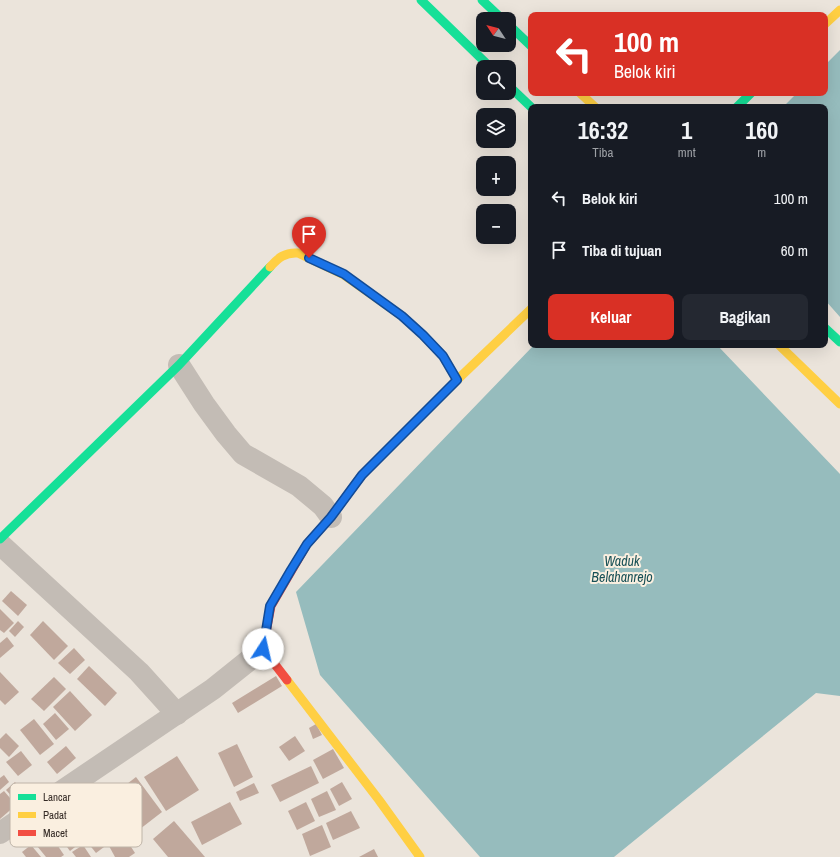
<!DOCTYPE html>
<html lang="id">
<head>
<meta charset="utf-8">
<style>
  :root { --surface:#171b24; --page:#242831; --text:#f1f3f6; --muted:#9ea1a6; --accent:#d93025 }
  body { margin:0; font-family:"Archivo Narrow",sans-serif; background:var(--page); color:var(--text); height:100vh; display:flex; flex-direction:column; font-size:15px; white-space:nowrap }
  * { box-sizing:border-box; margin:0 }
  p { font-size:13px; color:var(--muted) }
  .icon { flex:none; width:22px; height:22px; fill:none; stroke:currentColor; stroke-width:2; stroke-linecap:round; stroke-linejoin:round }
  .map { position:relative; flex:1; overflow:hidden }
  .panel { position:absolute; left:528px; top:104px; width:300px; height:244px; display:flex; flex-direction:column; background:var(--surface); border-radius:8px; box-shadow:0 4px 16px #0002 }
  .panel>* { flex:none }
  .guide { position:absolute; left:528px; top:12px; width:300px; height:84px; border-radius:8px; box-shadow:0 4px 16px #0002; background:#d93025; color:#fff; overflow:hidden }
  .needle { width:26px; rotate:306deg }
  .fabs { position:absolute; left:476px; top:12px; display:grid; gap:8px }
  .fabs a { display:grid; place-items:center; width:40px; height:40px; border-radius:8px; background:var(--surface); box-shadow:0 4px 16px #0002; font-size:20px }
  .pin { position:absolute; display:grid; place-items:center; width:34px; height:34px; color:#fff; margin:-41px -17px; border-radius:50% 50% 50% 0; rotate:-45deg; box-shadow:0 0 4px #0007 }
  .pin .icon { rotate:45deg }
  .me { position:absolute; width:44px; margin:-22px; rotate:10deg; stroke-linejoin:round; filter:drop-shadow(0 0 3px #0008) }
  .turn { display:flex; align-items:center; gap:14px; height:84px; padding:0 20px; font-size:18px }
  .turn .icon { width:52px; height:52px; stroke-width:2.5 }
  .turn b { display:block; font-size:28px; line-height:34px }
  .eta { display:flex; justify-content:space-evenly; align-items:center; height:68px; text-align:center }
  .eta b { font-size:24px; font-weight:700; line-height:28px }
  .action { display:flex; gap:8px; margin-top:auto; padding:8px 20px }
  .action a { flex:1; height:46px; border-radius:8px; background:var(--accent); color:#fff; font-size:16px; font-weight:700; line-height:46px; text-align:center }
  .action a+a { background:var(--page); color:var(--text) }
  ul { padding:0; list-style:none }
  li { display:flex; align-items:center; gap:12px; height:52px; padding:0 20px }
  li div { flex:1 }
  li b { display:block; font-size:15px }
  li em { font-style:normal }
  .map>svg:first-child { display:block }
</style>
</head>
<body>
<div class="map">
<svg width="840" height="857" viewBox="0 0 840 857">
  <rect width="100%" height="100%" fill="#ebe4db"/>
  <!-- water -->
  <g fill="#96bcbd">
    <path d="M840 50V317L825 300V107H783L797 93H825V65Z"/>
    <path d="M534 345H717L840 474V696L816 693 614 857H480L320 675 296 592Z"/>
  </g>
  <!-- building -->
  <g fill="#c0a89c">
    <path d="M11 591 27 605 18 616 2 601Z"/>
    <path d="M0 609 14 623 4 633 0 630Z"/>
    <path d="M18 621 24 627 15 637 9 631Z"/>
    <path d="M43 621 68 646 54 660 30 635Z"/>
    <path d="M7 637 14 646 0 658V643Z"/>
    <path d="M74 648 85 660 70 674 58 663Z"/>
    <path d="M89 666 117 693 105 706 77 679Z"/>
    <path d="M0 672 19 692 5 705 0 700Z"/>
    <path d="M276 676 282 686 238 713 232 703Z"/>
    <path d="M54 677 66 689 44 711 31 699Z"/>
    <path d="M70 691 92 715 75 731 53 707Z"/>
    <path d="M55 713 69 729 56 740 43 724Z"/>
    <path d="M34 719 54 744 40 755 20 730Z"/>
    <path d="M316 724 322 735 313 739 309 728Z"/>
    <path d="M6 733 19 746 9 757 0 748V739Z"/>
    <path d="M295 736 305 751 289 761 279 747Z"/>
    <path d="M237 744 253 777 234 787 218 753Z"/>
    <path d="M66 746 76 758 57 774 47 762Z"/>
    <path d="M333 749 344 768 323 779 313 760Z"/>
    <path d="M21 751 32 765 18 776 6 762Z"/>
    <path d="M177 756 199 790 166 811 144 777Z"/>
    <path d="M311 766 319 783 280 802 271 785Z"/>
    <path d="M4 775 9 782 0 790V778Z"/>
    <path d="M136 777 162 812 140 829 114 794Z"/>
    <path d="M15 782 26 796 18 803 6 790Z"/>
    <path d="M342 782 352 799 339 806 330 789Z"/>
    <path d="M254 783 259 793 240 801 236 792Z"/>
    <path d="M4 791 16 805 0 819V794Z"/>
    <path d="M327 791 336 810 319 817 311 799Z"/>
    <path d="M230 802 242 824 202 845 191 822Z"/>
    <path d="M306 802 315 821 297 830 288 811Z"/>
    <path d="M351 811 360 828 333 840 326 823Z"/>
    <path d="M67 817 84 840 70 851 53 828Z"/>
    <path d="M174 821 205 857H168L153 839Z"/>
    <path d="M322 825 331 847 310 856 302 834Z"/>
    <path d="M47 830 64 855 61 857H46L33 841Z"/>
    <path d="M95 836 104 847 96 853 88 843Z"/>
    <path d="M124 836 135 853 129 857H115L109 846Z"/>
    <path d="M31 845 41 857H26L22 852Z"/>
    <path d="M83 845 91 857H76L72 852Z"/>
    <path d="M374 849 378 857H359Z"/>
  </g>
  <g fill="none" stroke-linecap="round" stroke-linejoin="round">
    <!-- street -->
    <g stroke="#c3bcb5" stroke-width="22">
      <path d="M179 365 204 404 226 434 243 454 299 486 323 506 331 517"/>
      <path d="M0 544 139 672 177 714"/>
      <path d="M0 833 213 689 263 649"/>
    </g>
    <!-- fast -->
    <g stroke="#16e098" stroke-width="9">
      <path d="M421 0 490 67"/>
      <path d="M482 0 502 19"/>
      <path d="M509 25 531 46"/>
      <path d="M509 86 531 107"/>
      <path d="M737 107 751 93"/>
      <path d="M825 328 840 342"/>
      <path d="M0 539 179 365 270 267"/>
    </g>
    <!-- slow -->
    <g stroke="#ffcf43" stroke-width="9">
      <path d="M825 24 840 10"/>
      <path d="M580 93 595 107"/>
      <path d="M270 267C278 258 285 252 298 253L344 275 402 316 423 335 443 356 457 380"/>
      <path d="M779 345 840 404"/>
      <path d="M380 457 457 380 531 309"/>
      <path d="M287 680 379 800 420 857"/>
    </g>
    <!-- jam -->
    <path stroke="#f24e42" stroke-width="9" d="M287 680 263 649 271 606 307 544 331 517 362 475 380 457"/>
  </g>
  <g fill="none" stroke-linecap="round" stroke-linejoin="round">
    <!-- route casing -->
    <g stroke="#114b97" stroke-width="10">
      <path id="route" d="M263 649 270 606 291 570 307 544 331 517 362 475 457 380 443 356 423 335 402 316 344 274 309 258"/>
    </g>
    <!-- route -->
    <use href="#route" stroke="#1a73e8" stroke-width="7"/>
  </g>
  <g text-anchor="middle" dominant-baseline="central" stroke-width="4" stroke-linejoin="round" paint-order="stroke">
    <!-- water labels -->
    <g font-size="14" font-style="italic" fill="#185056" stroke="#faefe0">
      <text x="622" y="561">Waduk<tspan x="622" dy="16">Belahanrejo</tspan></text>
    </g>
  </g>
  <!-- legend -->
  <rect x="10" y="783" width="132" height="64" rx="6" fill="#faefe0" stroke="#beb4a8" stroke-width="1"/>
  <rect x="18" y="794" width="18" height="6" fill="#16e098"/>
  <rect x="18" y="812" width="18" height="6" fill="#ffcf43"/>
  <rect x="18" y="830" width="18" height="6" fill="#f24e42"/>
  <g font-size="11" fill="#332924">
    <text x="43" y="801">Lancar</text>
    <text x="43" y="819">Padat</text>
    <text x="43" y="837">Macet</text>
  </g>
</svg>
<div class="fabs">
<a><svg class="needle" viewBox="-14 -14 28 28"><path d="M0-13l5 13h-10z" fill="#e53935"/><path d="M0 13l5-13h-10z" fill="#9ea1a6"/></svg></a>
<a><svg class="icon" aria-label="search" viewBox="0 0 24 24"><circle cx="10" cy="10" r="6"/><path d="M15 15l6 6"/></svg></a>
<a><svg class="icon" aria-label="layers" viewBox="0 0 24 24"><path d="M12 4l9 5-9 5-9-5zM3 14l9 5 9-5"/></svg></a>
<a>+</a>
<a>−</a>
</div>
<div class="pin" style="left:309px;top:258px;background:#d93025"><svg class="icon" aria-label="arrive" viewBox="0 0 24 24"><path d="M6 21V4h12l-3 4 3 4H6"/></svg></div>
<svg class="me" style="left:263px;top:649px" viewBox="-20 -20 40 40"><circle r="19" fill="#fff"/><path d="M0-13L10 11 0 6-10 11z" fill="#1a73e8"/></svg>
<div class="guide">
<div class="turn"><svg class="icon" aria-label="left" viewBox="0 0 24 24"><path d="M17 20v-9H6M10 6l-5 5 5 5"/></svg><div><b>100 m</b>Belok kiri</div></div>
</div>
<section class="panel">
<div class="eta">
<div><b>16:32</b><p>Tiba</p></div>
<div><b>1</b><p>mnt</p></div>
<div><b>160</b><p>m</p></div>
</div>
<ul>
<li><svg class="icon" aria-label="left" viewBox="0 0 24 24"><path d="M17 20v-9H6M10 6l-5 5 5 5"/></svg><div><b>Belok kiri</b></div><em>100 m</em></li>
<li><svg class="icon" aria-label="arrive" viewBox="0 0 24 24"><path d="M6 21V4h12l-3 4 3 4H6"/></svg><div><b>Tiba di tujuan</b></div><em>60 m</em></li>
</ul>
<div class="action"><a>Keluar</a><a>Bagikan</a></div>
</section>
</div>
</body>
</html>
